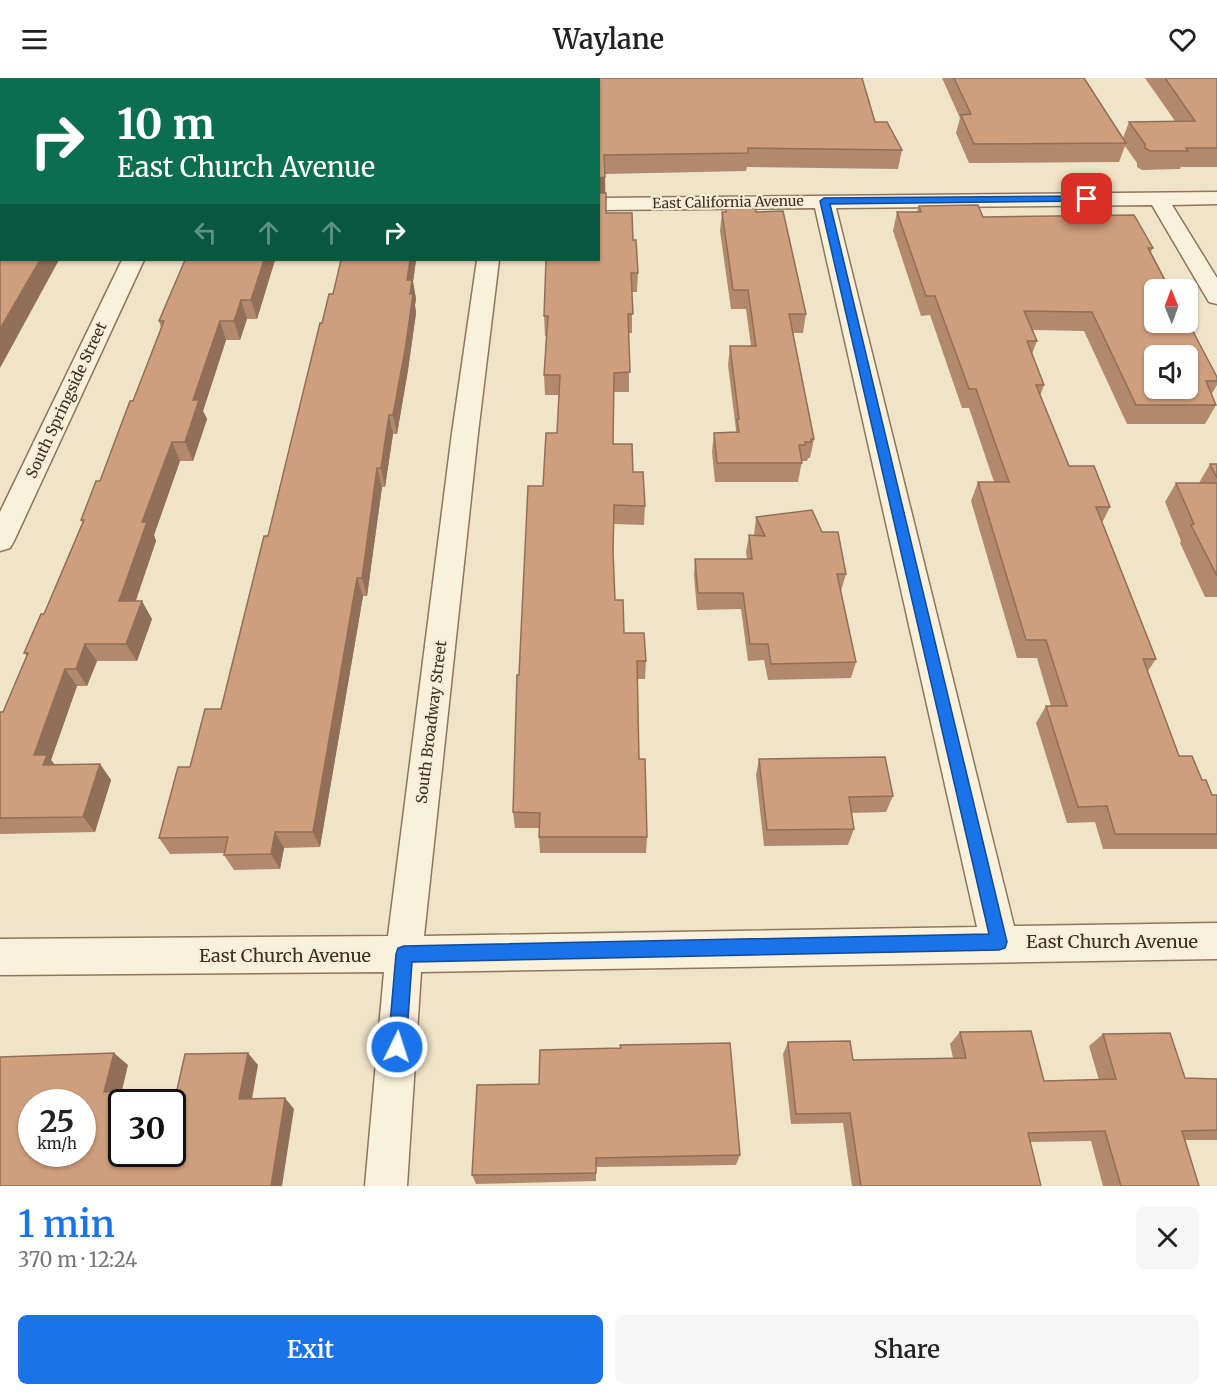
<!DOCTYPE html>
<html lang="en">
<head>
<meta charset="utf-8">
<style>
  :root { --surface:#fff; --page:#f6f6f6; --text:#222; --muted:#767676; --accent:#1a73e8 }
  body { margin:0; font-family:Merriweather,serif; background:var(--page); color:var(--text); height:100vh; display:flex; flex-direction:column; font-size:22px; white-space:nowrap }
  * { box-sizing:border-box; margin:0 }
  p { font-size:20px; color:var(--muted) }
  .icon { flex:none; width:33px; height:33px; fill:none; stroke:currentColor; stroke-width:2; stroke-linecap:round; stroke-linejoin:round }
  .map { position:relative; height:1108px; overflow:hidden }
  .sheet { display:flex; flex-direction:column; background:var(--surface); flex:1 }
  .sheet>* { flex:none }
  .top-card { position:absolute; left:0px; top:0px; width:600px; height:183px; box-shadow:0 2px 4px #0004; background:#0b6e4f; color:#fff; overflow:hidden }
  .needle { width:39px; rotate:359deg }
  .controls { position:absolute; left:1144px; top:201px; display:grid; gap:12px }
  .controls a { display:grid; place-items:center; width:54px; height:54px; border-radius:9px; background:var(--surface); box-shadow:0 2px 4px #0004; font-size:30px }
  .speed { position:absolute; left:18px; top:1011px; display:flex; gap:12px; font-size:30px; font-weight:700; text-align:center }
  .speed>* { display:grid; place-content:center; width:78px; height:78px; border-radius:50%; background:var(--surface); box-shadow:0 2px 4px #0004; line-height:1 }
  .speed small { font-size:15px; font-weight:400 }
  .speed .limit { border:3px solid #111; border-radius:9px; background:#fff; color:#111 }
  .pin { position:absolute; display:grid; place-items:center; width:51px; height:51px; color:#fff; margin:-26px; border-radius:12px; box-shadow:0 3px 9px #0006 }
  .me { position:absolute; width:66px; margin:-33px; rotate:4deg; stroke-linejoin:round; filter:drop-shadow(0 0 4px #0008) }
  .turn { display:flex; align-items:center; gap:21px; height:126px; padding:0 18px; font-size:27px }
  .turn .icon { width:78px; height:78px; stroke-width:2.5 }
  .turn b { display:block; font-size:42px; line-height:51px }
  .lanes { display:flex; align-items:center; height:57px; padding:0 18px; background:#0003; justify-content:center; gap:30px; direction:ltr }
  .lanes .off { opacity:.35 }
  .round { display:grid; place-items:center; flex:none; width:63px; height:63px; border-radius:9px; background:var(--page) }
  .summary { display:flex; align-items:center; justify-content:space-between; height:102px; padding:0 18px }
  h1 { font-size:36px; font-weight:600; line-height:45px; color:var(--accent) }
  .action { display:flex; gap:12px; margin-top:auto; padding:12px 18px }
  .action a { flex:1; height:69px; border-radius:9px; background:var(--accent); color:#fff; font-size:24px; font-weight:600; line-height:69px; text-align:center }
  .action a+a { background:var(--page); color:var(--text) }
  header { display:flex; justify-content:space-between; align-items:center; height:78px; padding:0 18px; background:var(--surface); font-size:27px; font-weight:600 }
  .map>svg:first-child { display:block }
</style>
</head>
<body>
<header><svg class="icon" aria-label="menu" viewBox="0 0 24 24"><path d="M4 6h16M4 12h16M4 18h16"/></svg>Waylane<svg class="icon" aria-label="heart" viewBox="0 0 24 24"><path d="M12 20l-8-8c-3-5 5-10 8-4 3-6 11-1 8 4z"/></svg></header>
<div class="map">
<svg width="1217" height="1108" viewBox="0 0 1217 1108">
  <rect width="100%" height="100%" fill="#f0e4c8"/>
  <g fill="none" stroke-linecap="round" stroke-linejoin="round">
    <!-- minor casing -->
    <g stroke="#8d765c" stroke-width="3">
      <g id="minor">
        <rect x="501" y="0" width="18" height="2"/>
        <path d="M1217 114V126L1172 127 1217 200V226L1209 224 1206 219 1152 127 836 130 1014 848 1217 845V881L421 894 407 1108H365L384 894 0 897V861L388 858 452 355 477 182H499L478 355 424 858 977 849 815 130 598 132V120Z"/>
        <rect x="0" y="122" width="2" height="12"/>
        <path d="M122 182H144L14 463 10 470 0 473V434Z"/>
      </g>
    </g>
    <!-- minor -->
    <use href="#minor" fill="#faf1dc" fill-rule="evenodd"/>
  </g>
  <!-- wall -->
  <g fill="#b2896c">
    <path d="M0 0 2 2V98H0Z"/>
    <path d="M942 0H1084L1123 60 1129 44 1175 43 1145 0H1217V89H1181L1180 91 1142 92 1137 89V85L1125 68 1119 84 969 85 956 55 960 40Z"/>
    <path d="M598 2 875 44 902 72 898 91 747 89 746 93 605 96 606 135 633 162 638 195 637 214H632V255H629V314H614L613 366 633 394 645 428 644 447 614 446 613 476 615 522 624 555 646 583 645 601H637L639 681 647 759 646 775H540L539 759V750H515L513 734 519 597 543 408 557 355 559 317H545L544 297 546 258H545L544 238 598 182Z"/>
    <path d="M919 128 1153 170 1151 174 1217 299V307L1211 317 1216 327 1205 346H1127L1084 253 1033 252 1037 263 1032 276 1044 307 1040 318 1069 388 1110 429 1102 445 1156 581 1148 593 1179 678 1202 702 1212 717H1217V771H1103L1095 744 1067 745 1036 645 1046 628H1051L1037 580H1017L971 423 978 404H994L969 330H962L930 237 921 238 893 153 897 134H917Z"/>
    <path d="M726 131 756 134 806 236 803 255H793L814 361 810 380H808L807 383H802L798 404H715L712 374 714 355 736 354V352L728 287 730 268H751L746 231H731L720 153 722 134H725Z"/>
    <path d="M185 182H275L257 241H247L240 262H226L203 333 207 341 193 383H180L154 457 156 463 136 523 152 541 137 583H97L87 608H77L51 682 55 687 100 686 111 702 95 754 0 756V634H3L27 578 24 575 44 536 82 445 81 442 100 403 133 323 161 250 159 243Z"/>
    <path d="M341 182H416L413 204 416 221 415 227 416 235 408 292 397 356H393L385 409H382L367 518H363L320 769 284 770 280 791 234 792 224 777 225 775 170 776 159 760 190 689 221 631 268 458 322 245 333 216Z"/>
    <path d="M1210 386H1217V519H1205L1180 465 1181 463 1165 424 1176 405H1199Z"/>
    <path d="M756 439 822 454 846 496 841 513 856 584 851 600 768 602 764 582 748 583 741 531 697 532 694 498 695 481H747L746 474 749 457H754Z"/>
    <path d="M759 681 893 718 886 734 851 735 854 751 848 767 764 768 756 697Z"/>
    <path d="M960 954 1044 1003 1099 1002 1089 968 1103 956 1185 1000 1217 1001V1062H1185L1199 1108H1103L1091 1063 1030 1064 1041 1108H852L843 1045 791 1046 783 976 788 964 853 982 953 980 950 966Z"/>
    <path d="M477 1007 740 1077 736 1087 596 1089V1103L476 1106 472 1097Z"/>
  </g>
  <!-- shaded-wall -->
  <g fill="#916f58">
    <path d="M245 0H257L256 2H244Z"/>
    <path d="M605 99V118L598 119V100Z"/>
    <path d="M40 182H59L0 290V251Z"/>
    <path d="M264 182H275L257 241 251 222Z"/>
    <path d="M410 182H416L413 204 416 221 415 227 416 235 408 292 397 356 393 337 407 202Z"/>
    <path d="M241 222 247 241 240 262 234 243Z"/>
    <path d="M220 243 226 262 203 333 207 341 193 383 185 364 193 322Z"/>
    <path d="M389 337 393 356 385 409 381 390Z"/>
    <path d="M172 364 180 383 154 457 156 463 129 541 119 523 142 444Z"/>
    <path d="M377 390 382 409 367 518 362 500Z"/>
    <path d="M357 500 363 518 320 769 313 754Z"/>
    <path d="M142 523 152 541 137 583 126 566Z"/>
    <path d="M85 566 97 583 87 608 76 591Z"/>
    <path d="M65 591 77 608 51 682 60 693 56 703 34 677Z"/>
    <path d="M100 686 111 702 95 754 83 739Z"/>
    <path d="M275 754 284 770 280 791 271 776Z"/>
    <path d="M114 975 128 987 119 1025 104 1014Z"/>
    <path d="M248 975 258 987 250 1032 239 1021Z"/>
    <path d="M285 1020 294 1031 282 1108H271Z"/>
  </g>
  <!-- building -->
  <g fill="#cf9f7d" stroke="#916f58" stroke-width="1.5" fill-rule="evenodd">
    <path d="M0 0H245L244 2H2V80H0Z"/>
    <path d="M400 0H466V2H399Z"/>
    <path d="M553 0H862L875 44H887L902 72 748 70V75L604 77 605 99 598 100V2H553Z"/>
    <path d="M954 0H1084L1126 65 974 66 961 37 971 36Z"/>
    <path d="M1165 0H1217V70H1186L1188 73H1150L1145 70V66L1129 44 1195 43Z"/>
    <path d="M598 115H606V135H632L633 162H636L638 195H631L633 236H628L630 294 614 295 613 366H632L633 394H643L645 428 614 427 613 473 615 522H623L624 555H644L646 583H637L639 681H645L647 759H539L540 735 513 734 517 597H519L528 408H543L546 355H557L560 297H544L548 238H544L546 182H598Z"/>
    <path d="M978 127 983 139 1134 137 1153 170H1148L1170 212H1155V244H1188L1217 299V303H1206L1216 327H1136L1092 234 1024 233 1037 263H1027L1044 307H1036L1069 388H1094L1110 429H1096L1156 581H1143L1179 678H1192L1202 702H1206L1212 717H1217V756H1115L1107 728 1078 729 1046 628H1067L1046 562H1026L978 404H1009L976 311H969L935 218H926L897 134H921L919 128ZM1155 278H1188V310H1155Z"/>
    <path d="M755 130 756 134 783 133 806 236H789L814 361H811V364H805V367H799L802 385H717L714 355 739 354 737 341H739L730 268H756L748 212H733L722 134H726V131Z"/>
    <path d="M0 138H2V182H40L0 251Z"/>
    <path d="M185 182H264L251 222H241L234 243H220L193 322H199L185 364H172L142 444H147L119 523H142L126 566H85L76 591H65L34 677H47L43 687 100 686 83 739 0 740V634H3L28 575H24L41 536H44L84 442H81L96 403H100L130 323H133L164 243H159Z"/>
    <path d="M341 182H410L407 202H412L410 216H413L405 272 393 337H389L381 390H377L362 500H357L313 754H275L271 776 224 777 228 759 159 760 178 689H190L205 631H221L264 458H268L320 245H322L329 216H333Z"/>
    <path d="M1210 386H1217V400Z"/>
    <path d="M1176 405H1217V498L1191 447 1194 446Z"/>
    <path d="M812 432 822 454H838L846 496H837L856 584 771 586 768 566H750L743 515H698L695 481H752L749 457 765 458 756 439Z"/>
    <path d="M885 679 893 718 849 719 854 751 767 752 759 681Z"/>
    <path d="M1031 953 1044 1003 1116 1001 1103 956 1170 955 1185 1000 1217 1001V1052L1182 1053 1199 1108H1121L1105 1053 1028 1055 1041 1108H861L850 1035 796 1036 788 964 850 963 853 982 966 980 960 954Z"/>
    <path d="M730 965 740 1077 596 1080V1095L472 1097 477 1007 539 1006 540 972 621 970 620 967Z"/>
    <path d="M114 975 104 1014 177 1012 185 976 248 975 239 1021 285 1020 271 1108H0V979ZM32 1024H82V1076H32ZM122 1024H172V1076H122Z"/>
  </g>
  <!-- route -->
  <path fill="#1a73e8" stroke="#114b97" stroke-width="1.5" d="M1087 118 1090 119V123L830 126 1007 864 1005 870 999 872 412 884 406 969 403 975 397 978 391 975 388 969 396 876 398 870 404 868 989 856 820 123 824 120Z"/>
  <g text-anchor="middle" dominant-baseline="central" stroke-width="4.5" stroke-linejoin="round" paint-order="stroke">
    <!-- far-street labels -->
    <g font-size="14" fill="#3d2e20" stroke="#f7eed8">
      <text transform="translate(728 124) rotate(-1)">East California Avenue</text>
    </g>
    <!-- street labels -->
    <g font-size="15" fill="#3d2e20" stroke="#f7eed8">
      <text transform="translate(66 322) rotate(-65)">South Springside Street</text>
      <text transform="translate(431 644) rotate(-83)">South Broadway Street</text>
    </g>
    <!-- near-street labels -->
    <g font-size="18" fill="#3d2e20" stroke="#f7eed8">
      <text x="1112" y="863">East Church Avenue</text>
      <text x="285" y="877">East Church Avenue</text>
    </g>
  </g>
</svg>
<div class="controls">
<a><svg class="needle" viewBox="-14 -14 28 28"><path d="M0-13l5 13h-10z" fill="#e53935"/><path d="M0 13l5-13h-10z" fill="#767676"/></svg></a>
<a><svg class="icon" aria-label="sound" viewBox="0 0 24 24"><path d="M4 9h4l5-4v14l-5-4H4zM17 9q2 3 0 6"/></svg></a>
</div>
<div class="speed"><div>25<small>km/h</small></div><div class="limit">30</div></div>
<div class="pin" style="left:1087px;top:121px;background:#d93025"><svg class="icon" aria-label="arrive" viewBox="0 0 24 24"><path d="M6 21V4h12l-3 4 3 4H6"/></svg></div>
<svg class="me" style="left:397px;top:969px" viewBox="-20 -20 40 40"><circle r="17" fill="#1a73e8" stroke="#fff" stroke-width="3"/><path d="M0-11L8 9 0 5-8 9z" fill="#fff"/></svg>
<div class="top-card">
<div class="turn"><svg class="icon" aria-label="right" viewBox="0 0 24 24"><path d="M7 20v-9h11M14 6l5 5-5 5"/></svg><div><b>10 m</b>East Church Avenue</div></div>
<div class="lanes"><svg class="icon off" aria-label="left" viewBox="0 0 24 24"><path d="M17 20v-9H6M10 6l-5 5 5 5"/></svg><svg class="icon off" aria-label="ahead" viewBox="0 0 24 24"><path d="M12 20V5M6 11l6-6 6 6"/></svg><svg class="icon off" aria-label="ahead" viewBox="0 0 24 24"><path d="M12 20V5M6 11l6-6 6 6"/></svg><svg class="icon" aria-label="right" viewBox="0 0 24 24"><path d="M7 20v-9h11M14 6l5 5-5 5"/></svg></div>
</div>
</div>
<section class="sheet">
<div class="summary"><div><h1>1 min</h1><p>370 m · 12:24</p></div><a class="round"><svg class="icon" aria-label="close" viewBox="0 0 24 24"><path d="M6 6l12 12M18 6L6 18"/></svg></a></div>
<div class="action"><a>Exit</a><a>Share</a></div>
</section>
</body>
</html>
